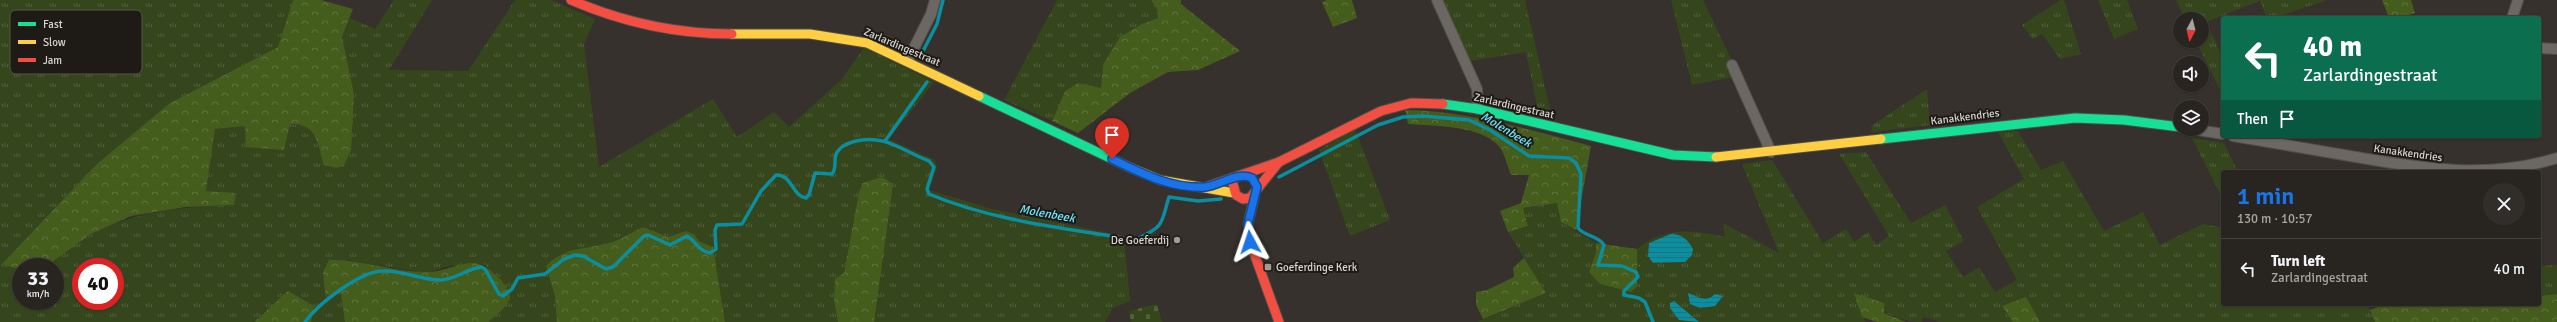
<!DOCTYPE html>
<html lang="en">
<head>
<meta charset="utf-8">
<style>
  :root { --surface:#282521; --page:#302d2a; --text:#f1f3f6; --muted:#a5a5a5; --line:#44423f; --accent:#1a73e8 }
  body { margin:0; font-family:Signika,sans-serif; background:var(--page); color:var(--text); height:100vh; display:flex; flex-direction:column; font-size:15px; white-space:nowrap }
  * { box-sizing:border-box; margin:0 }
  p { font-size:13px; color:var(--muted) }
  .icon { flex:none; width:22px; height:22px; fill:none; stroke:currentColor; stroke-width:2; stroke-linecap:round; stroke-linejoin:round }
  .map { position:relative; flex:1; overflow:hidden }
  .side { position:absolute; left:2221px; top:170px; width:320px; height:136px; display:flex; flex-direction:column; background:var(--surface); border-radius:4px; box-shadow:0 1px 3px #0004,0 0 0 1px var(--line) }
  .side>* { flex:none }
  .guide { position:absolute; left:2221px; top:16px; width:320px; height:122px; border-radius:4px; box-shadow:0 1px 3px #0004,0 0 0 1px var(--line); background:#0b6e4f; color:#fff; overflow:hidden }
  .needle { width:26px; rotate:187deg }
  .fabs { position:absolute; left:2173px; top:12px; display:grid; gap:8px }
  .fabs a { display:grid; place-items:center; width:36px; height:36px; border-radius:50%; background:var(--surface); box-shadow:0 1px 3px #0004,0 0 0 1px var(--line); font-size:20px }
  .speed { position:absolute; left:12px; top:258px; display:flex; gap:8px; font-size:20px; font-weight:700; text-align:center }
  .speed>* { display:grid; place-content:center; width:52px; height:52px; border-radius:50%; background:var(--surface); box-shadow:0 1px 3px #0004,0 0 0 1px var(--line); line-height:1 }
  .speed small { font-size:10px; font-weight:400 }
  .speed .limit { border:6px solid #d22; background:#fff; color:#111 }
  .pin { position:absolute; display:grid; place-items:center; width:34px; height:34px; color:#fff; margin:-41px -17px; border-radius:50% 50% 50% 0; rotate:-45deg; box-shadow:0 0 4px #0007 }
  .pin .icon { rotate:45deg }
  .me { position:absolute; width:44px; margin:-22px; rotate:355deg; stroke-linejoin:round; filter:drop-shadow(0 0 3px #0008) }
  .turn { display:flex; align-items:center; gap:14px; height:84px; padding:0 16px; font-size:18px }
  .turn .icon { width:52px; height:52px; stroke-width:2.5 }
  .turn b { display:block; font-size:28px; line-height:34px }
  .then { display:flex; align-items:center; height:38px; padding:0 16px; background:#0003; gap:8px; font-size:15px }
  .round { display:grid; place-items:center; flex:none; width:42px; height:42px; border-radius:21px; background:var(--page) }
  .headline { display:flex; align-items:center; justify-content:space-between; height:68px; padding:0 16px }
  h1 { font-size:24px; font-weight:600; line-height:30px; color:var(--accent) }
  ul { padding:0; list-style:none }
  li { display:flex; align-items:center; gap:12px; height:60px; padding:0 16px; border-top:1px solid var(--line) }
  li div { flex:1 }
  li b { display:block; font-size:15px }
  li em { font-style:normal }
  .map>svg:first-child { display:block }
</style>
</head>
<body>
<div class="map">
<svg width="2557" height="322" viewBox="0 0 2557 322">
  <defs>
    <pattern id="grass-tufts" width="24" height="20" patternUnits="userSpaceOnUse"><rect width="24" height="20" fill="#35461c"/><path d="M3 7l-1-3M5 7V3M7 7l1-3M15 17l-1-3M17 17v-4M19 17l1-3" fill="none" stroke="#52603c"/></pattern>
    <pattern id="forest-crowns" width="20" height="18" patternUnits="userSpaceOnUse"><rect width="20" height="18" fill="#455d1c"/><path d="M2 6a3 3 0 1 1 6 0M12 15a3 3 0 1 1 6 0" fill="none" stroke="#5f733c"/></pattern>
    <pattern id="cemetery-stones" width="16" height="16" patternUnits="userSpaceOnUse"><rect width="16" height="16" fill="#35461c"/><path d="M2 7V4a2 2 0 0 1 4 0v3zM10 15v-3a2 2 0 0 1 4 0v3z" fill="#52603c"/></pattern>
    <pattern id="water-rules" width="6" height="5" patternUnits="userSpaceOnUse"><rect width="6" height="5" fill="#0a8ea0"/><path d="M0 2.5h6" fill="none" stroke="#1d737e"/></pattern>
  </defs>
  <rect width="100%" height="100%" fill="#36312c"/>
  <!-- grass -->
  <g fill="url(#grass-tufts)" fill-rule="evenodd">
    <path d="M0 0H293L278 47 170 103 3 264 21 270V301H55V267H45C60 256 76 242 92 234 140 210 182 207 234 205L236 193 206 191 215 129 245 126 284 150 290 124C311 125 315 132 320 152L351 119 354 94 342 37 350 18 375 29 394 0H432L389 70 468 71 515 0H551L595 19 584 44 599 167 713 99 737 137 774 112 789 127 841 80 864 48 934 82 889 139 935 160 937 168 929 190 992 209 1124 236 1130 301 1113 308 1105 322H874L859 192 844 273 834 300 838 322H725L713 247 699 241 694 234 686 231 668 237 643 227C632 232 620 240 609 243 586 250 563 247 546 266L555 296 557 322H488L505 306 510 297 485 265 477 263 459 267 452 265 426 273 347 260 323 272 325 294H341L345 322H311L310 317 267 309 254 322H0ZM81 267H115V301H81Z"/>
    <path d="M1057 0H1151L1157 9 1158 18 1142 24 1103 65 1101 88 1078 83 1065 91 1052 121 1004 100Z"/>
    <path d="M1440 0H1525L1552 118 1539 116 1526 52 1470 61Z"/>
    <path d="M1671 0H1703L1739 76 1692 85Z"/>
    <path d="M2061 0H2064L2081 54 2060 59 2042 34 2033 39 2022 25Z"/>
    <path d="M2098 0H2127L2138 29 2114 39Z"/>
    <path d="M2176 0H2327L2273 18H2267L2260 1 2206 22 2223 58V96L2196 41H2202V19H2185Z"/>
    <path d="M1927 89 1930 125 1872 132 1871 126Z"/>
    <path d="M1355 129 1390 220 1350 236 1319 150Z"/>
    <path d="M2018 131 2041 170 2063 161 2104 231 2143 212 2160 245 2203 224 2223 228V304H2367L2375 322H2040L2026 297 2002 306 2013 322H1941L1923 317 1922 322C1895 322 1876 307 1855 293L1865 322H1477L1546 293 1508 232 1528 226 1523 208 1557 203 1561 222 1596 243V253L1589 272 1600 284 1631 292 1638 272 1635 264 1637 249C1663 227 1693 229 1725 237L1723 223 1779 253 1742 164 1772 160 1823 243 1846 229 1854 242 1868 232 1876 245 1889 236 1839 154 1866 152 1911 223 1945 205 1964 241 1946 251 1963 277 1979 267 1995 292 2017 280 1977 207 2024 179 1998 132Z"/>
    <path d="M2192 138 2224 143 2238 172H2223V200Z"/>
    <path d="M2557 265V294L2539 296V266Z"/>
  </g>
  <!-- forest -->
  <g fill="url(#forest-crowns)">
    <path d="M293 0H321L353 9 342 37 354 94 351 150 344 165 337 168 324 165C317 143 318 124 290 124L284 150 246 147 245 126 215 129 206 191 236 193 234 205 185 207 131 216 91 234 45 267H21V270L2 264 97 164 170 103 278 47Z"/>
    <path d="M1151 0H1181V4L1240 51 1198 70 1168 72 1130 93 1078 133 1052 121 1065 91 1078 83 1101 88 1103 65 1120 37 1142 24 1158 18 1157 9Z"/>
    <path d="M1327 0H1352L1357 18 1333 27 1322 2Z"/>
    <path d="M2382 0H2411L2415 13 2399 18H2389Z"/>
    <path d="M1405 110C1469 111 1530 130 1591 146L1576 230 1561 222 1557 203 1523 208 1528 226 1508 232 1500 211 1521 203 1529 175H1511C1508 167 1505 156 1501 149 1485 125 1434 126 1408 124Z"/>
    <path d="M882 177 893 184 874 322H838L834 300 835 279 844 273 859 192 863 183Z"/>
    <path d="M643 227 668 237 686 231 694 234 699 241 713 247 725 322H557L555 296 546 266C565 246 584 250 609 243 620 240 632 232 643 227Z"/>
    <path d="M1596 243 1637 249V286L1631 292 1600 284 1589 272 1596 253Z"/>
    <path d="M1524 258 1546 293 1483 319 1476 305V292L1487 290 1514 277 1513 268Z"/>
    <path d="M329 260C362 259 393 272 426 272 442 273 459 262 475 263 485 263 512 287 510 297 508 307 495 316 488 322H345L341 294H325L323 272Z"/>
    <path d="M288 291 314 306 311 322H254Z"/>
    <path d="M1854 293 1884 303V313L1906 322H1877L1862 317Z"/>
    <path d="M2557 294V322H2375L2370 310 2386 304H2539V296Z"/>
    <path d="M2026 297 2040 322H2013L2002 306Z"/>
  </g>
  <!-- cemetery -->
  <path fill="url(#cemetery-stones)" d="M1157 304 1162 322H1131L1129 311Z"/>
  <!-- water -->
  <g fill="url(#water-rules)">
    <path d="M1671 234C1683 235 1687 239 1693 249L1692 255 1685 262 1653 263 1648 256 1649 243Z"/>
    <path d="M1688 293C1699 297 1705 303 1715 294L1723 296 1715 306 1700 308 1690 304Z"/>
    <path d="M1674 301 1699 322 1679 320 1670 308V303Z"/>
  </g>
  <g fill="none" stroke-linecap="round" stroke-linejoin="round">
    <!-- stream -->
    <g stroke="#0a8ea0" stroke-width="3.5">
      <path d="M921 55 937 24 943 0"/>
      <path d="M885 141 927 82"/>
      <path d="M1279 177 1378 125 1403 117 1423 116 1469 120 1490 130 1529 156 1569 158 1576 163 1581 174 1578 228C1585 237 1598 235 1604 245L1598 265 1622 266 1636 272 1638 277 1624 291V295L1639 298 1645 302 1653 322"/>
      <path d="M305 322C318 304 360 271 383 271 401 270 422 280 440 280 455 280 466 269 481 267L485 269 499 294 503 296 512 289 518 278 545 274 564 259 575 255 583 256 606 269 613 267 644 236 648 235 670 245 687 236C696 241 698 251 710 253L716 249 715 230 717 225 742 224 761 191 776 175C792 174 792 196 806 198L809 195 815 173 832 174C838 167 832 157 838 151 842 145 849 143 856 141 884 134 903 151 929 161L934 167 927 189 929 194C988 219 1055 227 1117 237L1127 242C1132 241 1134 240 1139 238 1165 226 1161 223 1169 197L1198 201 1221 199"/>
    </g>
    <!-- street casing -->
    <g stroke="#524e4a" stroke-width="12">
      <g id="street">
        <path d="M1437 0 1477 89 1478 109"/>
        <path d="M2512 18 2518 0"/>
        <path d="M2539 48 2557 49"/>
        <path d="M908 60 931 14 935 0"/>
        <path d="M1732 65 1771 152"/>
        <path d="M2191 129 2223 134"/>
        <path d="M2233 136C2274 143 2315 150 2356 157 2424 169 2490 179 2557 158"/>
      </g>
    </g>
    <!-- fast casing -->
    <g stroke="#524e4a" stroke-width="11">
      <g id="fast">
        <path d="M979 96 1131 168"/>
        <path d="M1443 104 1478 109 1673 155 1716 157"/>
        <path d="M1881 139 2075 118 2124 120 2180 127"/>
      </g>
    </g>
    <!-- slow casing -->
    <g stroke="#524e4a" stroke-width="11">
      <g id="slow">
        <path d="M732 34H810L867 43 979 96"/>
        <path d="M1716 157 1881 139"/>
        <path d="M1131 168 1160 180 1234 193"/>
      </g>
    </g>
    <!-- jam casing -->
    <g stroke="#524e4a" stroke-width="11">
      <g id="jam">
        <path d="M571 0C622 22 676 34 732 34"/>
        <path d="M1233 184 1236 195 1243 199 1250 198 1279 162"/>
        <path d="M1206 187 1279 162 1381 111 1411 103 1443 104"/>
        <path d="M1255 194 1248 224 1250 242 1279 322"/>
      </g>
    </g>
    <!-- street -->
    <use href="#street" stroke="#6b6763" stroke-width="10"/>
    <!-- fast -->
    <use href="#fast" stroke="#16e098" stroke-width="9"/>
    <!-- slow -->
    <use href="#slow" stroke="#ffcf43" stroke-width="9"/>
    <!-- jam -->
    <use href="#jam" stroke="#f24e42" stroke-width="9"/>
  </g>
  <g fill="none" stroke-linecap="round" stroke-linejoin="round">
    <!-- route casing -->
    <g stroke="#114b97" stroke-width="10">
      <path id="route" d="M1112 159C1141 173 1171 189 1205 187 1219 186 1238 171 1252 178L1257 187 1248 224 1250 242"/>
    </g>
    <!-- route -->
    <use href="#route" stroke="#1a73e8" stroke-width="7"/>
  </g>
  <!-- markers -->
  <g fill="#a09b95" stroke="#1e1b16" stroke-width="1.5">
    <circle cx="1177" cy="240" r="4"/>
    <rect x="1264" y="263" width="8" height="8" rx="2"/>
  </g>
  <g text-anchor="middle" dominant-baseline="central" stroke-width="4" stroke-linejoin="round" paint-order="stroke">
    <!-- street labels -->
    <g font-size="11" fill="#d9d4ce" stroke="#1e1b16">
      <text transform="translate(902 47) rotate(23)">Zarlardingestraat</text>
      <text transform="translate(1514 106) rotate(13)">Zarlardingestraat</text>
      <text transform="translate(1965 117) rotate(-7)">Kanakkendries</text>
      <text transform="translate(2408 153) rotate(8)">Kanakkendries</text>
    </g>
    <!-- poi labels -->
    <g font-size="11" fill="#d9d4ce" stroke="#1e1b16" text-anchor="end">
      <text x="1169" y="240">De Goeferdij</text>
      <text x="1276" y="267" text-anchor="start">Goeferdinge Kerk</text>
    </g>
    <!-- water labels -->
    <g font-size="12" font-style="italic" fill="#6ee4fa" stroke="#1e1b16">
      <text transform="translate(1506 130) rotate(31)">Molenbeek</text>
      <text transform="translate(1047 214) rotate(10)">Molenbeek</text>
    </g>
  </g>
  <!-- legend -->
  <rect x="10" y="10" width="132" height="64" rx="6" fill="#1e1b16" stroke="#56524d" stroke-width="1"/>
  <rect x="18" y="22" width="18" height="4" fill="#16e098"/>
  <rect x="18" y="40" width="18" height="4" fill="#ffcf43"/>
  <rect x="18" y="58" width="18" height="4" fill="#f24e42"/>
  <g font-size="11" fill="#d9d4ce">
    <text x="43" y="28">Fast</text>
    <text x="43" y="46">Slow</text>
    <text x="43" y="64">Jam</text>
  </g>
</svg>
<div class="fabs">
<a><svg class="needle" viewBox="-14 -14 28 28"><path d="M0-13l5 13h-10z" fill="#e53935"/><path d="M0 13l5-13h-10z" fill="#a5a5a5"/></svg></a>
<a><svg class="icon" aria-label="sound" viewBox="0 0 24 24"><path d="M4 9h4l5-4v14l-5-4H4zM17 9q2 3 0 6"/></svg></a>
<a><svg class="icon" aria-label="layers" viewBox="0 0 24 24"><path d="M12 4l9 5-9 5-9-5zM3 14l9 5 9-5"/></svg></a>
</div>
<div class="speed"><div>33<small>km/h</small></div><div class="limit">40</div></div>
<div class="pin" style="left:1112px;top:159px;background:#d93025"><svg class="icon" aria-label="arrive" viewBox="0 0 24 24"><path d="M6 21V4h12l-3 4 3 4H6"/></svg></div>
<svg class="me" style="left:1250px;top:242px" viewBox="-20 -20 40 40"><path d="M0-17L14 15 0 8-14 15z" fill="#1a73e8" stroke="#fff" stroke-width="4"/></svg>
<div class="guide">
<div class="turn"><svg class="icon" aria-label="left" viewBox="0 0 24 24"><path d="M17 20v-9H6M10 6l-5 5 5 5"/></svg><div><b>40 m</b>Zarlardingestraat</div></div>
<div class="then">Then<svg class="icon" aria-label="arrive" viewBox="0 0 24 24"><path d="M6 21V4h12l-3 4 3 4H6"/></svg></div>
</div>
<section class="side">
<div class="headline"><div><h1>1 min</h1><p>130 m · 10:57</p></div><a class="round"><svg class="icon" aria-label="close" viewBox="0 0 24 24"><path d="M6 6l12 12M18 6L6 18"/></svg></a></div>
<ul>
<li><svg class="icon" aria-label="left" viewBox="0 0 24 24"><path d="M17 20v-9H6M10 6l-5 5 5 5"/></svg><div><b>Turn left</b><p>Zarlardingestraat</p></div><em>40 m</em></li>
</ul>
</section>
</div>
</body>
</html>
